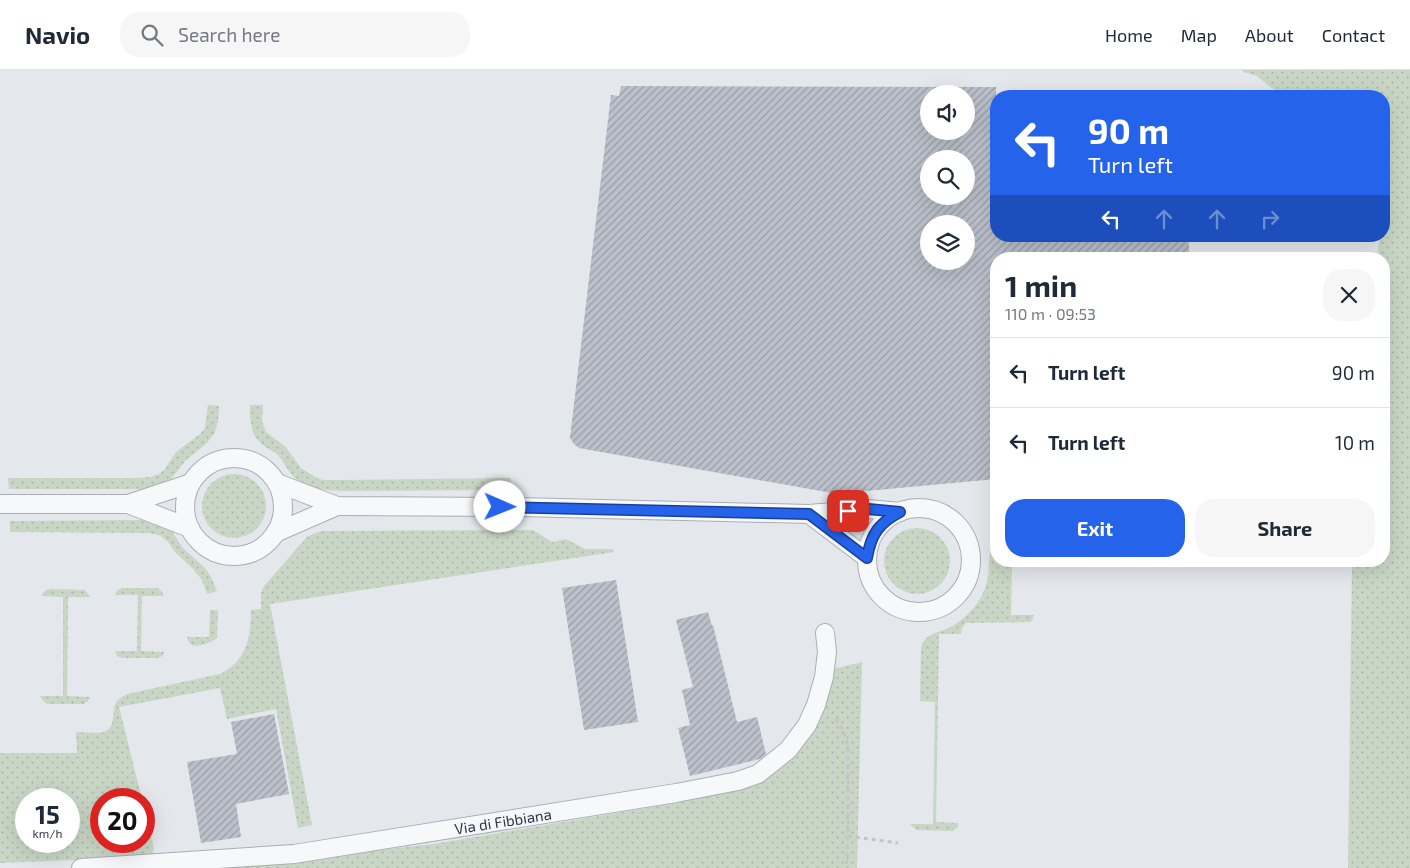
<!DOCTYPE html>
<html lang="en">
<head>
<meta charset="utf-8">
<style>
  :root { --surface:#fff; --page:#f6f6f7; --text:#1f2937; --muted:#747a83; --line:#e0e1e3; --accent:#2563eb }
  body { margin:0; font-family:"Exo 2",sans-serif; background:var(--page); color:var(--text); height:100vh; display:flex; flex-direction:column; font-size:19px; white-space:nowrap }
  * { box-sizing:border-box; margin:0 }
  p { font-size:16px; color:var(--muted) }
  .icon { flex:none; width:28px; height:28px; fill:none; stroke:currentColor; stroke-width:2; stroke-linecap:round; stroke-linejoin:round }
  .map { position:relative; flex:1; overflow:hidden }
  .sheet { position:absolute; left:990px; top:182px; width:400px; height:315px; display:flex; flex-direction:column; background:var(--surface); border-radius:20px; box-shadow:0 5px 20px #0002 }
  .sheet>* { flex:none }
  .guide { position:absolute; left:990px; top:20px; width:400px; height:152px; border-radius:20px; box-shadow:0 5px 20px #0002; background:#2563eb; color:#fff; overflow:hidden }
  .tools { position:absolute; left:920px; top:15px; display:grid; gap:10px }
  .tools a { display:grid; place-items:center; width:55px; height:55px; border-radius:50%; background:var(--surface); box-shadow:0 5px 20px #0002; font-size:25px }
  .speed { position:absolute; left:15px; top:718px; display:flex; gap:10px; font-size:25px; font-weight:700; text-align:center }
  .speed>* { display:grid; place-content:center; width:65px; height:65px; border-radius:50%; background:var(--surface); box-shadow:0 5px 20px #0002; line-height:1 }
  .speed small { font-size:12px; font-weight:400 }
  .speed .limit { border:8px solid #d22; background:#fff; color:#111 }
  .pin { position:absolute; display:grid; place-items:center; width:42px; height:42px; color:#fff; margin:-21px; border-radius:10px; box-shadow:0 2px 8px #0006 }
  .me { position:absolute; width:55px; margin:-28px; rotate:91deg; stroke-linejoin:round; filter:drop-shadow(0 0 4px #0008) }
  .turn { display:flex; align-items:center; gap:18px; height:105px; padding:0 15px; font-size:22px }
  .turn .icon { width:65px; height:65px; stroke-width:2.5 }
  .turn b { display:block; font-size:35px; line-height:42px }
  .lanes { display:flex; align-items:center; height:48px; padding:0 15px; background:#0003; justify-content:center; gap:25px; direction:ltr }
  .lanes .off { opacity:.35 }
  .round { display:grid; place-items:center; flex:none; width:52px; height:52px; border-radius:20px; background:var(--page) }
  .headline { display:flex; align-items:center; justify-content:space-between; height:85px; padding:0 15px }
  h1 { font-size:30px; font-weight:700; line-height:38px }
  .primary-button { display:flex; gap:10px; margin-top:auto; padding:10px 15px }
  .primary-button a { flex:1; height:58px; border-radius:20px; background:var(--accent); color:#fff; font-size:20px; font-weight:700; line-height:58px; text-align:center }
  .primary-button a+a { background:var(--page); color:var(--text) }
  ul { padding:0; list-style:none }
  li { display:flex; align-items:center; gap:15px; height:70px; padding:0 15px; border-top:1px solid var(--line) }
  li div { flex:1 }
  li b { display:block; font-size:19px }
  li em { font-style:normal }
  header { display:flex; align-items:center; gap:30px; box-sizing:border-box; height:70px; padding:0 25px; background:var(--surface); border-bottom:1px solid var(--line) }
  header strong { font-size:24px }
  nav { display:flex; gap:28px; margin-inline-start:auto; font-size:18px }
  .search { width:350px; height:45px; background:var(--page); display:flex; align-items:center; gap:12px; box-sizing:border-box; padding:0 18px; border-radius:20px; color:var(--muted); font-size:19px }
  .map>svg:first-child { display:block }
</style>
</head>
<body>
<header>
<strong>Navio</strong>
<div class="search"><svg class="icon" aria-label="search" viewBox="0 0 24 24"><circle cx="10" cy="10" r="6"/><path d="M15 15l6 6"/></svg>Search here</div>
<nav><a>Home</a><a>Map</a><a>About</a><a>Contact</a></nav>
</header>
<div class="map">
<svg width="1410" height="798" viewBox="0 0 1410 798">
  <defs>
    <pattern id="grass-dots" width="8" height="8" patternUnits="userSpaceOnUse" patternTransform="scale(1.25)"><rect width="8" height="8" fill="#c9d6c5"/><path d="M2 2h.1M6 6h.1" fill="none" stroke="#adb8ab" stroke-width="1.8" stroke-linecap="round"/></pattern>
    <pattern id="building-hatch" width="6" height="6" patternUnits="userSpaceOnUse" patternTransform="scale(1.25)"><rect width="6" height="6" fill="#bbc0ca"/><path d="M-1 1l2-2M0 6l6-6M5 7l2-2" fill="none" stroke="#989da6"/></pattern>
  </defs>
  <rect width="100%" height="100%" fill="#e4e7ec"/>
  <!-- grass -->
  <g fill="url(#grass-dots)" fill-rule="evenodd">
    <path d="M1243 0H1410V798H1348L1352 494H1374V491H1384V189H1378L1379 166H1384V26H1352L1350 23 1280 22 1273 19 1257 6 1243 2Z"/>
    <path d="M208 335 219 336 218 352 214 364 207 373 185 391 171 409 162 416 152 419H9L8 408H138L150 407 159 404 165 399 176 382 200 364 205 358Z"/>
    <path d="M250 335H263L262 351 266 362 285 376 301 398 315 407 323 410H341L511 408V420L341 421C326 420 305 420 294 407 288 401 284 392 278 385 273 381 267 379 262 374 250 365 250 349 250 335Z"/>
    <circle cx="234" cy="436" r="32"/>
    <path d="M141 450 152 452 171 460 183 478 206 499 212 509 217 521 207 524 202 510 193 499 175 482 169 473 161 466 150 463 10 462V451Z"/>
    <circle cx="917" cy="491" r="33"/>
    <path d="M533 460 552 472 566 469 585 479H613L614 482 270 534 312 755 298 758 276 639 227 649 220 618 119 637 142 729H101V771H144V737L154 779 150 787 0 793V683H77L76 662C85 662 96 664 104 662 118 657 110 640 117 631 120 628 123 626 127 624L220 604C247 591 251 567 251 540L261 539V523L264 516 307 467 315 463 322 461ZM26 729H69V771H26Z"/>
    <path d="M996 470V491H1012L1011 545H1034L1032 551 1029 552 966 553 962 558 961 564H939L936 752 958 753V756L953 761 916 760 910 754H933L935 632 920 631 921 577C927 562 936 564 949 558 960 552 971 543 978 532 983 525 986 516 988 507 990 495 987 480 996 470Z"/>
    <path d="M122 518H158L162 522 164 526H142L141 581 164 582 163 586 157 588H122L117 586 115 581H137L138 525H115L117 520Z"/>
    <path d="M50 519 85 520 90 527H68L67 626 90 627 88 631 84 634H47L43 631 40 626H63V527L41 526 46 520Z"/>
    <path d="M210 540H218L217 568C212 572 198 578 192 575 189 573 188 570 187 567H209Z"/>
    <path d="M862 592 857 798H218L433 774 687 731 744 717 767 706 829 600Z"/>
  </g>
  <!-- building -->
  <g fill="url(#building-hatch)" fill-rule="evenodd">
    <path d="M621 16 996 17V166H1189V189H996V409L845 423H832L579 378 574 374 570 368 571 359 611 25 619 26ZM929 24H966V61H929ZM929 89H966V126H929ZM929 154H966V191H929Z"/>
    <path d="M616 510 638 652 584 660 562 518Z"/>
    <path d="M708 542 712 556 713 555 737 652 757 647 766 684 760 689 690 706 678 658 690 655 682 620 693 617 676 550Z"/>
    <path d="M274 644 289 724 236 734 241 767 201 773 187 692 237 684 231 652Z"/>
  </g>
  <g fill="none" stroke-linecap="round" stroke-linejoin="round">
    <!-- lane casing -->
    <g stroke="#a9aeb7" stroke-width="20">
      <g id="lane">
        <circle cx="234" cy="437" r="49"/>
        <path d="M277 413 337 436 519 437 809 444 868 439 900 442"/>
        <path d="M0 434H128L191 413"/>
        <path d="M128 434 190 458"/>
        <circle cx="919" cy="490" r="52"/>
        <path d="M809 444 867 488"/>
        <path d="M275 463 337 436"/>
        <path d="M81 798 294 784 676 723 738 711 758 704 788 680 807 655 816 635 824 607 827 582 825 563"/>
      </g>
    </g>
    <!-- path -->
    <g stroke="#c2c5cb" stroke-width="3" stroke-dasharray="4 4" stroke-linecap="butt">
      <path d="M836 649C843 658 846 667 848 678V766L846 798"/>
      <path d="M848 766 898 773"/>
    </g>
    <!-- lane -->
    <use href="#lane" stroke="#f7f8fa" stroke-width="18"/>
  </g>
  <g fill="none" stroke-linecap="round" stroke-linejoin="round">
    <!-- route casing -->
    <g stroke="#184099" stroke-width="12">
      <path id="route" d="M500 437 809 444 867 488C871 464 879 453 900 442L868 439 848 441"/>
    </g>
    <!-- route -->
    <use href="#route" stroke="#2563eb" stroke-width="9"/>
  </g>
  <g text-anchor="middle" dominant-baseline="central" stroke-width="4.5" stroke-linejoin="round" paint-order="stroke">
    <!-- street labels -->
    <g font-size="15" fill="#2b3445" stroke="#f4f6f9">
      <text transform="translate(503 751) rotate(-9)">Via di Fibbiana</text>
    </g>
  </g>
</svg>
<div class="tools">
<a><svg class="icon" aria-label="sound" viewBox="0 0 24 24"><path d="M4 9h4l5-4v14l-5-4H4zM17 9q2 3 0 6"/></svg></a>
<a><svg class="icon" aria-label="search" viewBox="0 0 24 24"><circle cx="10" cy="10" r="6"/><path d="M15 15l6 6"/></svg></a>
<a><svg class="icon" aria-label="layers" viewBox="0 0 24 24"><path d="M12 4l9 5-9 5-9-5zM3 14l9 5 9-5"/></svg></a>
</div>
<div class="speed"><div>15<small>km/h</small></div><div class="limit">20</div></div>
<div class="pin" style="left:848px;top:441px;background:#d93025"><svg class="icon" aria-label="arrive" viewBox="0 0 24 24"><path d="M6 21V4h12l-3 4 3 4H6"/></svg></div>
<svg class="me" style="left:500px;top:437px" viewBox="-20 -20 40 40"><circle r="19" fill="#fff"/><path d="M0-13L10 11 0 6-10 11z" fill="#2563eb"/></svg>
<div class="guide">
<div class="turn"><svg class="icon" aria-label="left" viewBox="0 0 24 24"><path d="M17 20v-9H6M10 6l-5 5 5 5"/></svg><div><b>90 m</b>Turn left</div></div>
<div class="lanes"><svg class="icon" aria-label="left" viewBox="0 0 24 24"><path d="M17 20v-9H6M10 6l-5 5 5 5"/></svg><svg class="icon off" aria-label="ahead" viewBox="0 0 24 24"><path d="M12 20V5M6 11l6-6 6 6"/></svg><svg class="icon off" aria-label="ahead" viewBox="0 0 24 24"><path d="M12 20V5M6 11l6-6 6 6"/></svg><svg class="icon off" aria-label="right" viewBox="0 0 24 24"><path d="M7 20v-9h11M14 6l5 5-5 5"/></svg></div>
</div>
<section class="sheet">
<div class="headline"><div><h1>1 min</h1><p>110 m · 09:53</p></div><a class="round"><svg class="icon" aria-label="close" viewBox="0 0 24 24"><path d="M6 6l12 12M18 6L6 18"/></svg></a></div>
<ul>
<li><svg class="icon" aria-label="left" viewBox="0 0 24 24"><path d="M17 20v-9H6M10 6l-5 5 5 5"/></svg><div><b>Turn left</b></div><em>90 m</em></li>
<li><svg class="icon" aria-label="left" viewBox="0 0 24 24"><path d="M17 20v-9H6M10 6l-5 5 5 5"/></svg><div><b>Turn left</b></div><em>10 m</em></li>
</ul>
<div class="primary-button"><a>Exit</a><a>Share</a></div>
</section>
</div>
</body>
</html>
